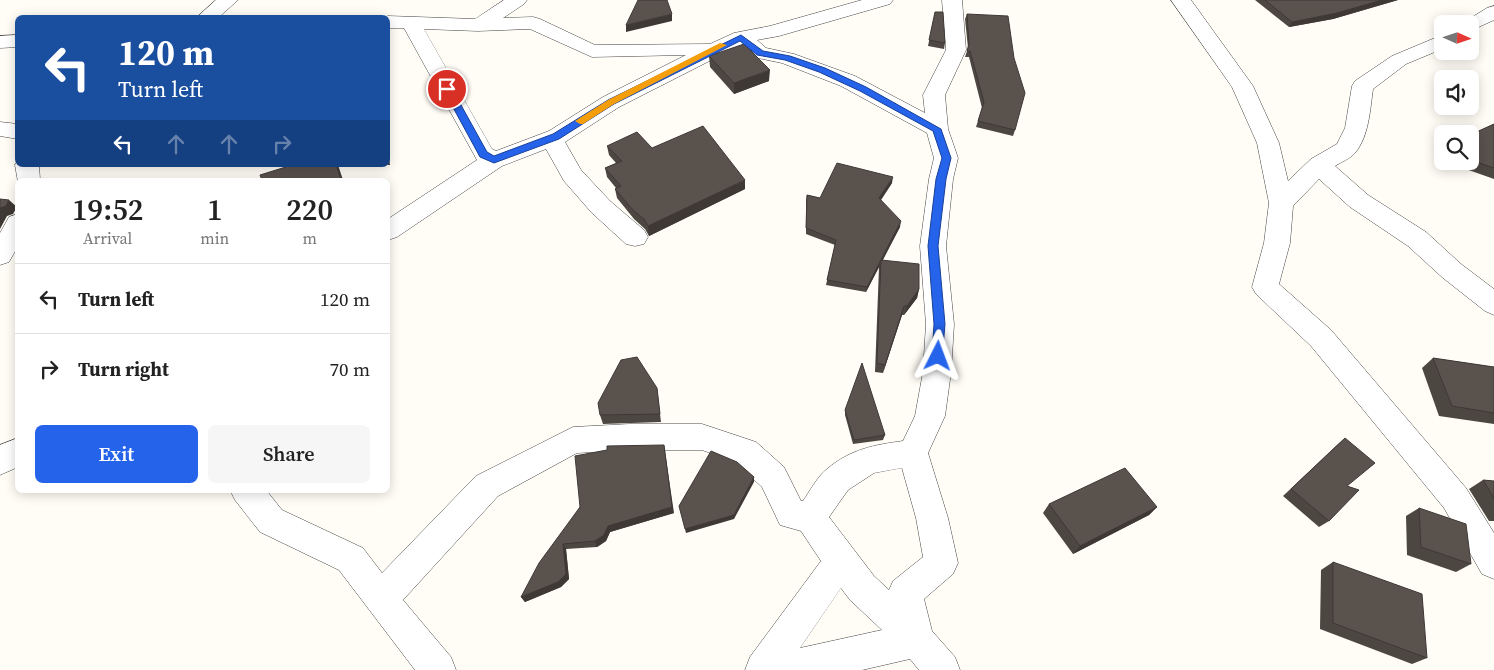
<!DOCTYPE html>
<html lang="en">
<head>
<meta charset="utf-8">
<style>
  :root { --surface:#fff; --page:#f6f6f6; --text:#222; --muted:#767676; --line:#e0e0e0; --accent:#2563eb }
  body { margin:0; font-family:"Source Serif 4",serif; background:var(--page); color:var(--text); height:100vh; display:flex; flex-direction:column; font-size:19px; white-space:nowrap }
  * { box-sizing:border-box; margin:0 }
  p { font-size:16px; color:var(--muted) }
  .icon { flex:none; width:28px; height:28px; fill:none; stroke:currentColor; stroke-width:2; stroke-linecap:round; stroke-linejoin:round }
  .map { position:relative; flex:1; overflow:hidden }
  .side { position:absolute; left:15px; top:178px; width:375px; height:315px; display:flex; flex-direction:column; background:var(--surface); border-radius:8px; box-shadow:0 2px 12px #0003 }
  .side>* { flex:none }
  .guide { position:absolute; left:15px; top:15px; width:375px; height:152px; border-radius:8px; box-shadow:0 2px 12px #0003; background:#1a4fa0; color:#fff; overflow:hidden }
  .needle { width:32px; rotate:93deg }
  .tools { position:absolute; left:1434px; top:15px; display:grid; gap:10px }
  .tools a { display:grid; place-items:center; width:45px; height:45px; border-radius:8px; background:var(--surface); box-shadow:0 2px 12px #0003; font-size:25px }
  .pin { position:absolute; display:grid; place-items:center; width:42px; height:42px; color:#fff; margin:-21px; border:2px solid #fff; border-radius:50%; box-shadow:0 1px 5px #0007 }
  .me { position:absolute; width:55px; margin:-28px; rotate:3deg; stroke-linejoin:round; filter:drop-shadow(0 0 4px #0008) }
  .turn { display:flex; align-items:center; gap:18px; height:105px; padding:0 20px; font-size:22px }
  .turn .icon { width:65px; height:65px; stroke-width:2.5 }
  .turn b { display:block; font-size:35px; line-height:42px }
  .lanes { display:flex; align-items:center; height:48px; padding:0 20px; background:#0003; justify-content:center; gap:25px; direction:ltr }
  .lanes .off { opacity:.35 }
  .eta { display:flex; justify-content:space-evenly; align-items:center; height:85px; text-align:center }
  .eta b { font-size:30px; font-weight:600; line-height:35px }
  .cta { display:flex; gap:10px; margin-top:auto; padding:10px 20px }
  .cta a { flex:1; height:58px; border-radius:8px; background:var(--accent); color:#fff; font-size:20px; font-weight:600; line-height:58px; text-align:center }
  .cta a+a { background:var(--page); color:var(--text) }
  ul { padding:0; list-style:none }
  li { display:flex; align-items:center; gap:15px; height:70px; padding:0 20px; border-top:1px solid var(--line) }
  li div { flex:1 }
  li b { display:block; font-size:19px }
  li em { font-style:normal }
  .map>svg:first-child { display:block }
</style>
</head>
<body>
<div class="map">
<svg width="1494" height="670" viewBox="0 0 1494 670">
  <rect width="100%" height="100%" fill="#fffdf5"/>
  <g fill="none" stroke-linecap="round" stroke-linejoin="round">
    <!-- street casing -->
    <g stroke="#444" stroke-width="1">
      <g id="street">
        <path d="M216 0H238L218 18H196Z"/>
        <path d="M504 0H527L524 4 503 18 533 17 540 19 595 45 710 44 734 33 770 26 862 0H893L890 4 779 36 757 40 766 48 794 54 855 76 925 113 923 95 946 50 942 0H962L966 50 945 95 948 129 958 158 953 179 946 246 954 324 951 372 945 416 928 453 948 518 958 563 953 574 924 599 932 631 955 657 960 670H919L910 659 862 670H745L750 657 821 561 801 531 780 525 762 487 735 462 702 450H630L577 453 498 496 403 600 451 657 456 670H415L339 570 260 532 235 500 230 490H266L282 510 363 548 382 573 476 476 573 427 630 424H702L756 442 784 467 801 501H803C810 491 817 477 827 469 851 449 874 445 903 441L915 416 923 372 926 324 920 246 929 179 934 158 927 133 841 86 782 63 753 57 739 46 619 107 565 142 581 170 610 201 644 230 648 237 644 244 635 246 626 244 592 213 564 181 546 149 502 166 397 237 388 240V219L477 160 404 28H388V18H382L388 16 475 19ZM424 29 478 31 530 29 592 57 686 55 603 97 549 131 496 151 492 149ZM902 468 916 518 923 557 893 581 889 590 874 576 829 517 848 490 874 473ZM841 588 850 600 882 630 800 648Z"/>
        <path d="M1171 0H1191L1253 86 1279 143 1288 181 1311 159 1337 144 1345 128 1352 86 1355 81 1392 56 1442 35V49L1406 64 1373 89C1370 110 1369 136 1355 153 1350 159 1341 162 1335 166L1368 195 1426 232 1461 264 1494 289V315L1485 311 1443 278 1408 246 1350 207 1319 179 1293 206 1290 243 1279 284 1331 330 1466 488 1494 533V579L1482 574 1444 508 1311 346 1256 294 1252 287 1264 243 1269 203 1257 143 1232 87Z"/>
        <path d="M1494 6V20L1470 31V24H1461L1487 8Z"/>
        <path d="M18 35V47L0 48V36Z"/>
        <path d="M0 122 18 124V139L0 136Z"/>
        <path d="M18 161V165H39L40 180H18V182L15 165Z"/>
        <path d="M18 214V246L9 262 0 265V233L9 217Z"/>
        <path d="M18 438V467L0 475V445Z"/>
      </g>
    </g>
    <!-- street -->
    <use href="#street" fill="#fff" fill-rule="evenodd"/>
  </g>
  <!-- wall -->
  <g fill="#4d4742">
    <path d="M1255 0H1398L1333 19 1289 27Z"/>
    <path d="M935 12 945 43 944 49 928 46Z"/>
    <path d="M967 14 1015 130 1013 136 976 127 982 108 969 57H965L968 48 965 19Z"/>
    <path d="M709 56 769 81 734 94 710 67Z"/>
    <path d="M1494 124V179L1463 168 1465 161H1470V135Z"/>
    <path d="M607 146 652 148 745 189 649 236 645 229 634 219 617 198 615 189 616 188 607 177 605 168 616 163 609 155Z"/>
    <path d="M892 183 881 200 900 227 883 260 919 289 917 298 904 315H902L883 373 875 372 879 267 866 292 826 285 835 245 806 234V201L807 195 820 198Z"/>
    <path d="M1433 358 1494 367V424L1439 416 1422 368Z"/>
    <path d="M657 388 661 422 603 424 600 415Z"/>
    <path d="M845 410 885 435 883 440 853 444 845 415Z"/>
    <path d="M1345 438 1347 486 1329 521 1319 527 1283 496 1336 446Z"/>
    <path d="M1483 480 1494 481V521H1489L1469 489Z"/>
    <path d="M1049 504 1157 507 1149 515 1073 554 1043 513Z"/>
    <path d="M580 507 674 513 610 532 606 541 597 547 566 549 569 579 561 587 525 602 521 597Z"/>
    <path d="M1419 508 1471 564 1456 572 1407 555 1406 516Z"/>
    <path d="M1333 562 1427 658 1412 664 1320 629 1321 570Z"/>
  </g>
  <!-- shaded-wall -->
  <g fill="#3f3936">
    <path d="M1382 0H1398L1333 19 1289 27 1292 22Z"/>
    <path d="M672 14V21L626 32V25Z"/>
    <path d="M770 70 769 81 734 94V83Z"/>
    <path d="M388 151 390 165H388Z"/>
    <path d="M336 165H338L343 180H341Z"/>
    <path d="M893 177 892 183 878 204 879 198Z"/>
    <path d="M745 180V189L649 236 648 226Z"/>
    <path d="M9 200 17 207 13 214 7 216 0 229V208Z"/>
    <path d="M901 221 900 227 880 264 881 261Z"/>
    <path d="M880 261 879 267 866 292 867 287Z"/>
    <path d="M919 289 917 298 904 315 907 306Z"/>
    <path d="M904 306 902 315 883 373 885 365Z"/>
    <path d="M664 445 674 513 610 532 606 541 597 547 595 541 608 526Z"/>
    <path d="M754 477V482L734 519 686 533 685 529Z"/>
    <path d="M1157 507 1149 515 1073 554 1080 546Z"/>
    <path d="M563 544 566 549 569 579 561 587 525 602 521 597Z"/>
  </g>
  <!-- building -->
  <g fill="#5a524d" stroke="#3f3936">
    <path d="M638 0H667L672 14 626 25Z"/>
    <path d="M1265 0H1382L1337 13 1292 22Z"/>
    <path d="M935 12H943L945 43 929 40Z"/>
    <path d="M967 14 1008 16 1014 58 1025 93 1015 130 978 121 984 102 970 51H967L969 44Z"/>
    <path d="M744 44 770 70 734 83 709 56Z"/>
    <path d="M1494 124V168L1471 160 1477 139 1470 137V135Z"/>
    <path d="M703 126 745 180 648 226 644 219 633 210 615 189 621 186 605 168 622 161 607 146 637 132 652 148Z"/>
    <path d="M837 163 893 177 879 198 901 221 867 287 827 280 836 240 806 228 807 195 820 198Z"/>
    <path d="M289 165H336L341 180H262L260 175 289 166Z"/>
    <path d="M0 199 9 200 6 206 0 208Z"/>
    <path d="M881 260 919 264V289L907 306H904L885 365 877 363Z"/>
    <path d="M637 357 657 388 660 414 600 415 598 403 621 360Z"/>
    <path d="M1433 358 1494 367V413L1452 406Z"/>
    <path d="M862 363 885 435 854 440 845 410Z"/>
    <path d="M1345 438 1375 463 1347 486 1359 490 1329 521 1291 489Z"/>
    <path d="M664 445 672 507 608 526 604 535 595 541 563 544 566 574 558 582 521 597 539 563 580 507 575 456 607 450V446Z"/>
    <path d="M711 451 737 462 754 477 734 515 685 529 679 506Z"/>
    <path d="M1125 468 1157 507 1080 546 1049 504Z"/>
    <path d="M1483 480 1494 481V498Z"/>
    <path d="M1419 508 1466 524 1471 564 1421 547Z"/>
    <path d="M1333 562 1422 594 1427 658 1333 623Z"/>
  </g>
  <!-- route -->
  <path fill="#2563eb" stroke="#184099" d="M741 35 763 51 790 56 825 68 866 87 941 129 951 158 946 179 938 246 945 324 942 359H934L932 356 934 324 928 246 936 179 942 158 933 131 860 91 819 72 785 60 757 55 740 41 614 104 559 139 494 163 480 157 443 89 444 87H451L487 152 494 156 553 134 608 100Z"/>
  <!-- slow -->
  <path fill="#f59e0b" d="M720 43 727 45 614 104 583 124H580L575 121 608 100Z"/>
</svg>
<div class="tools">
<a><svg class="needle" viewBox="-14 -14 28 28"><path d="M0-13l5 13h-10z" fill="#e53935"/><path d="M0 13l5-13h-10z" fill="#767676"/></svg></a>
<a><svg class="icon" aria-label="sound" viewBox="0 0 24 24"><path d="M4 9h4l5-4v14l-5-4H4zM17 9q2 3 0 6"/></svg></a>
<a><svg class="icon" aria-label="search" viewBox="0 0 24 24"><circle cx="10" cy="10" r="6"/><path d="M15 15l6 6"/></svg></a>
</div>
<div class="pin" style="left:447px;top:89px;background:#d93025"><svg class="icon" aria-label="arrive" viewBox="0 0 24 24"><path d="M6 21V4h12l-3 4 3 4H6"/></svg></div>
<svg class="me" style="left:938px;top:356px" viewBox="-20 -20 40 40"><path d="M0-17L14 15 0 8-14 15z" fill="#2563eb" stroke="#fff" stroke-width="4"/></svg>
<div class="guide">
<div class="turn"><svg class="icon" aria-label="left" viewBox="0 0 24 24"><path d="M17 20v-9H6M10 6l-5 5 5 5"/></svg><div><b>120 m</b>Turn left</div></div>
<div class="lanes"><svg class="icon" aria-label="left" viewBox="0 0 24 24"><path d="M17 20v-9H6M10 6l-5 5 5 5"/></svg><svg class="icon off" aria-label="ahead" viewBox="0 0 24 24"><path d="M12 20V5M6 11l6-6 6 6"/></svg><svg class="icon off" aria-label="ahead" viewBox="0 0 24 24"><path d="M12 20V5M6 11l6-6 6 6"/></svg><svg class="icon off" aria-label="right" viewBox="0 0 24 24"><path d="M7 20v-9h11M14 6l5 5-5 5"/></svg></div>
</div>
<section class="side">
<div class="eta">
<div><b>19:52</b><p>Arrival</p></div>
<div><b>1</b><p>min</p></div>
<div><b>220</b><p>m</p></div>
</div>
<ul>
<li><svg class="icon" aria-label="left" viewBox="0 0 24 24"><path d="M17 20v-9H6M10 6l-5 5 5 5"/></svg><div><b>Turn left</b></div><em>120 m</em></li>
<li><svg class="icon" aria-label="right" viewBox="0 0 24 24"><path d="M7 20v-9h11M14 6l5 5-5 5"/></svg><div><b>Turn right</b></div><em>70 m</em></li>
</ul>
<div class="cta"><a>Exit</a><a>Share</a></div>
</section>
</div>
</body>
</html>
